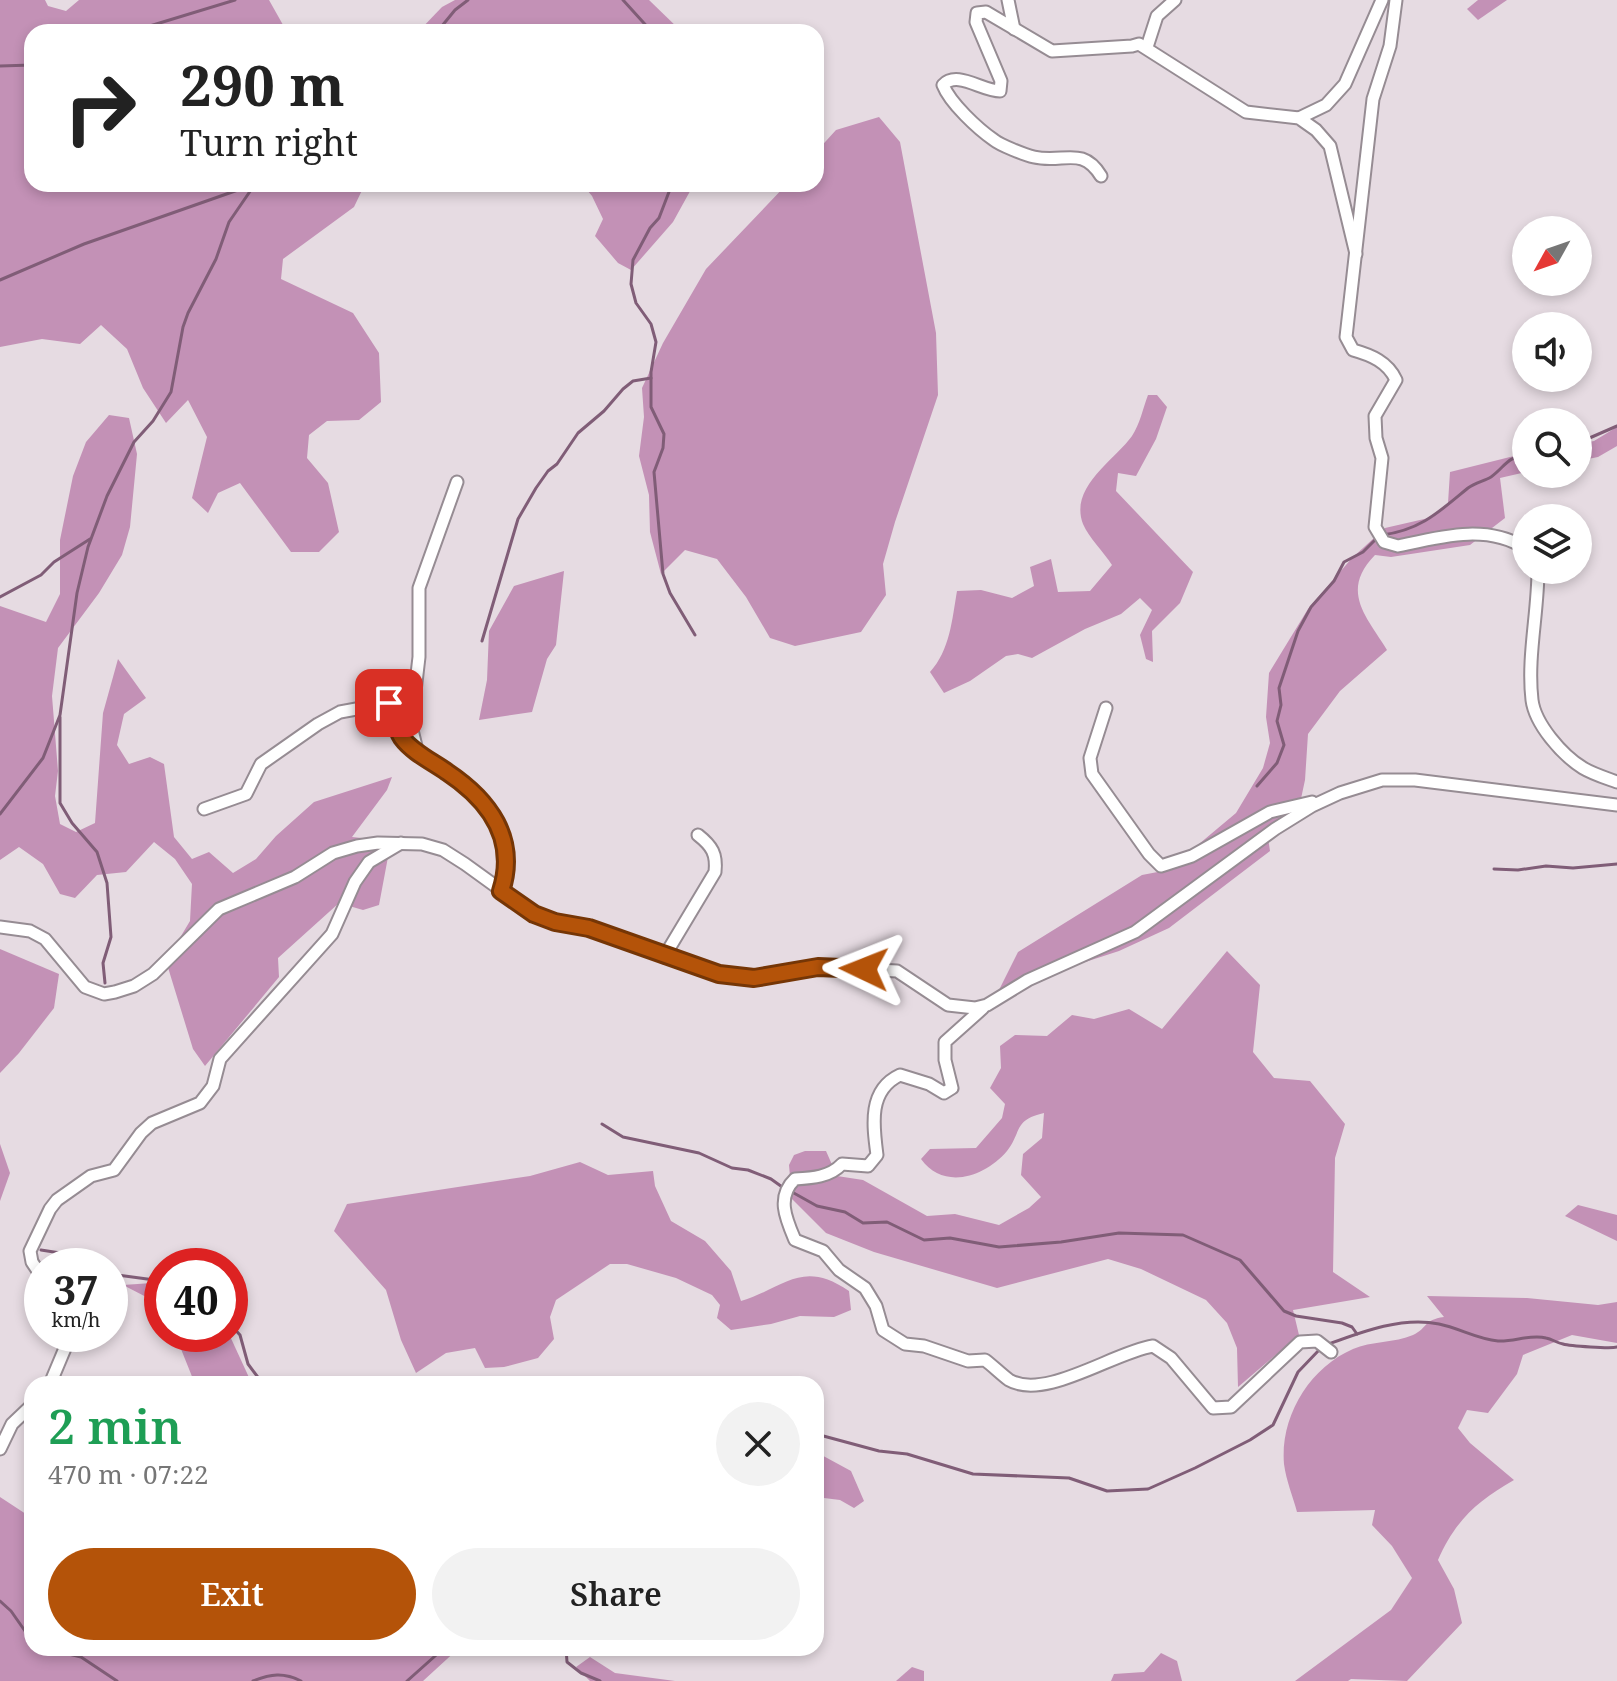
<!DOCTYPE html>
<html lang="en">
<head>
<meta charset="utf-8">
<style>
  :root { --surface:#fff; --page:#f2f2f2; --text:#222; --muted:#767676; --accent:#b45309 }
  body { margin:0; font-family:"Noto Serif",serif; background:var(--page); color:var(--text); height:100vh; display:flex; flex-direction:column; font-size:30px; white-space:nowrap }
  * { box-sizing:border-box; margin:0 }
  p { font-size:26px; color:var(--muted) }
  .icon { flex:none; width:44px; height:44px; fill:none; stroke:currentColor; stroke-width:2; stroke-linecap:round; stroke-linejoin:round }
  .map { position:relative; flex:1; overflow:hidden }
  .panel { position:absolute; left:24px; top:1376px; width:800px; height:280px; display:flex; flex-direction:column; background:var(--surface); border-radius:24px; box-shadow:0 4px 12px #0003 }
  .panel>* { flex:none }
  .banner { position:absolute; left:24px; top:24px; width:800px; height:168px; border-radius:24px; box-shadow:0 4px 12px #0003; background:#fff; color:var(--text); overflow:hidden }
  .needle { width:52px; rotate:230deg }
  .buttons { position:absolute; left:1512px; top:216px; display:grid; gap:16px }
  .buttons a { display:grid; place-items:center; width:80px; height:80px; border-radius:50%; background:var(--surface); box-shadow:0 4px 12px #0003; font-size:40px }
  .speed { position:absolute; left:24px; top:1248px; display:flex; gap:16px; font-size:40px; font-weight:700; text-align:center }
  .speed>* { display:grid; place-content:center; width:104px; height:104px; border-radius:50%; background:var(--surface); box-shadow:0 4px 12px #0003; line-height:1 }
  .speed small { font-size:20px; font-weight:400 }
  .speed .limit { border:12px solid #d22; background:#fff; color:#111 }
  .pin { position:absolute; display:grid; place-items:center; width:68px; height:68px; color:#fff; margin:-34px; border-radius:16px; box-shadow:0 4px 12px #0006 }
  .me { position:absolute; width:88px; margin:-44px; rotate:272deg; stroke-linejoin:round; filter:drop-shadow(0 0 6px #0008) }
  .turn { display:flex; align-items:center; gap:28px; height:168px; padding:0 24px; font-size:36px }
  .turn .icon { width:104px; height:104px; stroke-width:2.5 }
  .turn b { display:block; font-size:56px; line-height:68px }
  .round { display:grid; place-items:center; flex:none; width:84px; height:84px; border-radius:42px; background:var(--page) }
  .head { display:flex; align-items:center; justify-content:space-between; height:136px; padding:0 24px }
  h1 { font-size:48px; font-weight:600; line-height:60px; color:#1e9e55 }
  .cta { display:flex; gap:16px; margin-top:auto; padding:16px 24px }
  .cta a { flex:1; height:92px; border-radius:48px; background:var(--accent); color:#fff; font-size:32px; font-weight:600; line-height:92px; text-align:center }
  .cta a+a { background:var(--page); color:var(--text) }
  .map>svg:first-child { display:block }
</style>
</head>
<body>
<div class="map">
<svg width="1617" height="1681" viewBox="0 0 1617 1681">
  <rect width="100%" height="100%" fill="#e6dbe2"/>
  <!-- forest -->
  <g fill="#c391b6">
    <path d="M0 0H45L48 6 66 11 79 0H269L287 32H32V184H365L354 207 283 259 281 279 353 313 379 353 381 402 359 420 327 421 309 435 307 458 328 483 339 532 319 552H291L240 483 218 493 208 513 192 498 207 437 188 400 166 423 143 388 127 349 101 325 80 344 42 339 0 347Z"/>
    <path d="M455 0H649L682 32H418L442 7Z"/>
    <path d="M1478 0H1507L1478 20 1467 9Z"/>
    <path d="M879 117 900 142 936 333 938 395 895 522 883 564 886 595 861 632 795 646 770 638 746 597 717 559 685 550 661 574 650 532 649 495 639 456 644 417 642 388 663 343 706 269 787 184H816V152L836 130Z"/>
    <path d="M582 184H694L673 222 631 270 618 263 595 236 603 219 592 196Z"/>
    <path d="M1148 395H1157L1167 407 1156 439 1136 476 1118 473 1116 491 1193 572 1180 603 1152 631 1153 662 1146 659 1140 635 1152 610 1140 598 1121 614 1085 629 1032 658 1018 654 1006 656 970 681 944 693 930 672C950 650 952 620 957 591L981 590 1012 598 1034 586 1030 567 1051 559 1058 592 1090 591 1112 565C1103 551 1089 538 1083 524 1069 487 1114 461 1132 436 1140 424 1143 408 1148 395Z"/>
    <path d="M109 415 129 418 137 454 130 527 122 555 99 593 58 648 52 696 58 771 55 796 60 824 76 832 95 823 103 713 118 659 146 698 124 714 117 745 129 764 150 757 164 764 174 837 192 859 209 852 233 873 256 859 276 836 314 802 392 777 387 790 352 837 391 841 379 905 363 910 339 903 278 958 279 977 205 1066 193 1049 166 961 190 921 192 884 175 859 154 842 126 872 97 875 75 898 60 894 43 864 19 847 0 860V606L46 622 60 594V540L73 476 86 442Z"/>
    <path d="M1617 427V446L1598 457 1578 461V444L1594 441Z"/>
    <path d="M1526 453V472L1500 478 1505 518 1470 545 1391 557 1375 555C1340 591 1366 616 1387 650L1340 691 1308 734 1305 780 1299 808 1267 831 1270 851 1169 928 1119 951 999 990 1018 952 1142 875 1168 870 1236 813 1263 768 1270 743 1266 717 1269 673 1308 609 1352 558 1385 528 1433 517 1448 503 1450 472Z"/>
    <path d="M564 571 556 645 547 659 532 712 479 720 487 680 489 631 514 586Z"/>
    <path d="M0 949 59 974 54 1008 19 1053 0 1073Z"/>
    <path d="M1227 951 1260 985 1253 1052 1274 1078 1310 1081 1345 1124 1335 1158 1333 1272 1370 1297 1293 1310 1299 1335 1238 1387 1237 1348 1227 1323 1206 1300 1141 1269 1108 1259 997 1288 874 1252 826 1233 792 1199 789 1165 794 1155 805 1151H826L837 1176 863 1180 927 1216 955 1214 999 1225 1029 1208 1041 1197 1021 1175 1023 1154 1042 1138 1044 1113C1013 1120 1022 1132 1007 1151 984 1178 943 1190 921 1159L930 1149 976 1148 1002 1118 1005 1104 990 1088 1001 1068 1000 1046 1015 1035 1047 1036 1072 1015 1094 1019 1129 1009 1162 1029Z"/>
    <path d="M0 1144 10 1173 0 1201Z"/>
    <path d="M580 1162 608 1175 653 1171 655 1186 671 1221 705 1241 731 1271 741 1301C786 1287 802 1259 849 1291L851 1310 834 1317 800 1316 771 1324 731 1330 717 1318 720 1305 712 1295 676 1278 627 1264H610L556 1300 550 1317 554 1339 538 1358 504 1367 485 1368 475 1348 446 1353 416 1373 401 1340 386 1290 334 1231 347 1204 530 1176Z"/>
    <path d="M1578 1205 1617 1215V1241L1565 1216Z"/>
    <path d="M152 1283 162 1285V1310L154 1301 123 1285Z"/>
    <path d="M1427 1296 1527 1298 1598 1305 1617 1302V1343L1572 1335 1523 1355 1517 1374 1488 1413 1467 1410 1458 1428 1470 1443 1514 1480C1477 1501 1455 1521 1438 1560L1454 1589 1462 1623 1407 1681 1351 1679 1348 1681H1295L1391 1610 1412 1578 1392 1546 1372 1525 1375 1510 1297 1512C1293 1497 1286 1480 1284 1464 1280 1417 1309 1368 1353 1349 1371 1341 1395 1343 1413 1335 1428 1328 1423 1320 1444 1317Z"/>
    <path d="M175 1334H229L252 1384H195Z"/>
    <path d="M816 1452 851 1471 864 1501 854 1508 840 1500 816 1497Z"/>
    <path d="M0 1497 32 1518V1648H459L423 1681H0Z"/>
    <path d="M1161 1653 1177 1661 1182 1681H1111L1114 1674 1144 1672Z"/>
    <path d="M590 1657 615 1673 675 1681H590L576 1667Z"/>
    <path d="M912 1667 924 1671V1681H896Z"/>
  </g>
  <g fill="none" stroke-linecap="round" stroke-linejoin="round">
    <!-- stream -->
    <g stroke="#805d77" stroke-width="3">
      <path d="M623 0 652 32"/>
      <path d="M130 32 235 0"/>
      <path d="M437 32 455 10 468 0"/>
      <path d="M0 66 32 65"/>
      <path d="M672 184 659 218 650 228 633 260 631 284 636 303 651 324 656 342 651 372V407L664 434 663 448 654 472 663 574 670 593 695 635"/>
      <path d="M0 280 84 244 255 184"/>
      <path d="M1578 443 1617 426"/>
      <path d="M1382 535C1421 530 1440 511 1468 488 1475 483 1484 481 1491 477 1505 467 1507 456 1526 456"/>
      <path d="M0 597 41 575 54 562 90 539"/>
      <path d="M482 641 518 519 536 488 548 471 557 464 578 433 604 411 623 389 633 381 651 378"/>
      <path d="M60 717V803L72 823 97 852 107 883 111 937 103 963 105 983"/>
      <path d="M1257 786 1277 763 1284 745 1277 721 1281 705 1279 688 1298 631 1311 607 1334 581 1344 562 1363 552 1376 539"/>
      <path d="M0 814 43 758 60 715 77 593 88 547 107 496 134 442 153 421 171 392 183 327 188 313 216 259 229 222 255 184"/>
      <path d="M1494 869 1518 870 1546 866 1573 868 1617 864"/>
      <path d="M602 1124 623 1137 699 1153 732 1168 748 1170 771 1179 785 1189"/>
      <path d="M792 1192 817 1206 845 1212 863 1223 887 1222 924 1240 950 1238 999 1247 1061 1242 1119 1233 1183 1235 1240 1260 1284 1311 1296 1316 1342 1323 1352 1327 1357 1334"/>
      <path d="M41 1250 73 1255 91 1266"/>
      <path d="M110 1274 162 1281"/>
      <path d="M230 1324 240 1335 248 1364 263 1384"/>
      <path d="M1326 1345C1361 1332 1402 1316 1439 1324 1459 1328 1477 1339 1498 1341 1514 1342 1530 1334 1546 1338 1552 1339 1557 1343 1563 1344 1570 1346 1611 1349 1617 1347"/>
      <path d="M816 1434 879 1451 907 1454 973 1474 1069 1478 1107 1491 1148 1489 1195 1468 1250 1440 1273 1425 1298 1372 1320 1349"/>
      <path d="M0 1601 11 1611 32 1641"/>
      <path d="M44 1648 81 1657 117 1681"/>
      <path d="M566 1648 567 1662 581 1673 600 1681"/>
      <path d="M253 1681C270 1674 284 1672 301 1681"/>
      <path d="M407 1681 444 1648"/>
    </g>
    <!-- minor casing -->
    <g stroke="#968c93" stroke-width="15">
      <g id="minor">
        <path d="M1008 0 1014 29"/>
        <path d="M1396 0 1390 46 1373 99 1346 337 1353 350C1371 355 1388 362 1396 380L1375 416 1376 438 1382 458 1375 527 1384 542 1398 546C1439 537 1488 523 1526 549"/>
        <path d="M1147 47 1157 16 1175 0"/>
        <path d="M1299 118 1326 105 1345 84 1382 0"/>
        <path d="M1101 176C1082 145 1063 164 1034 157 1025 155 1000 145 994 140 978 129 950 103 943 85 957 70 982 91 1000 91L1001 81 976 22 977 13 986 12 1052 51 1132 46 1139 44 1246 112 1299 118 1316 130 1330 146 1356 254"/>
        <path d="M1538 570C1538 613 1527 657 1532 700 1535 724 1562 755 1583 768 1593 774 1606 778 1617 782"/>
        <path d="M1106 708 1090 758 1092 774 1149 854 1161 866 1192 856 1270 812 1312 802"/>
        <path d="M417 750 411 726 419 657V588L457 482"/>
        <path d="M204 809 246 794 261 764 318 724 340 712 389 703C393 714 396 729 402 738 416 758 444 768 463 782 497 810 516 848 501 891"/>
        <path d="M0 927 30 931 45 939 85 987 104 994 115 992 134 986 153 974 219 909 295 877 333 853 357 846 378 843 422 844 443 850 465 864 534 914 555 922 589 928 719 974 754 978 818 967 897 971 948 1005 975 1008 987 1005 1028 980 1135 932 1275 829 1312 806 1340 793 1382 780H1415L1617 805"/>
        <path d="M664 957 715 872C717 854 712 846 698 835"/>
        <path d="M983 1008 945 1042V1060L952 1088 944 1093 929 1084 900 1075C868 1090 873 1125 877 1155L868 1166 842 1164C830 1177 812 1178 795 1179 776 1197 786 1219 795 1240L823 1251 839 1270 865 1288 876 1306 883 1330 905 1344 924 1346 968 1361 985 1360C993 1366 1001 1374 1009 1380 1045 1401 1114 1352 1153 1346L1171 1358 1213 1408 1231 1407 1300 1342 1317 1341 1331 1352"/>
        <path d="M42 1277 32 1262 30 1251 50 1209 57 1200 91 1176 114 1170 141 1133 152 1123 200 1103 213 1086 220 1059 332 934 355 882 369 862 401 843"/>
        <path d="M50 1384 71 1334"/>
        <path d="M0 1449 12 1424 32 1405"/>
      </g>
    </g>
    <!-- minor -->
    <use href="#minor" stroke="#fff" stroke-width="11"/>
  </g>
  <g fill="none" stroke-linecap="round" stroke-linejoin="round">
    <!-- route casing -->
    <g stroke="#753606" stroke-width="20">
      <path id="route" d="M389 703C393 714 396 729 402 738 412 752 433 762 447 772 489 800 518 839 501 891L534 914 555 922 589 928 719 974 754 978 818 967 864 969"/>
    </g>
    <!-- route -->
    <use href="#route" stroke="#b45309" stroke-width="14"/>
  </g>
</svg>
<div class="buttons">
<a><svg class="needle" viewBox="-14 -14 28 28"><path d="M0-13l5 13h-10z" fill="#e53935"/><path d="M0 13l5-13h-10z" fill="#767676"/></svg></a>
<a><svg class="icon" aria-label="sound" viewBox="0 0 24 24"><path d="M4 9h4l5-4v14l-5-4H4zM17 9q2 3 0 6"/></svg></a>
<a><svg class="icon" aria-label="search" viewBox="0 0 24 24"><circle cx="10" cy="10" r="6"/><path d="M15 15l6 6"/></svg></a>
<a><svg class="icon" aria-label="layers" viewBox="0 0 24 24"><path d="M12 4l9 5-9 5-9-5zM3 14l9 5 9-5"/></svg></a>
</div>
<div class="speed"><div>37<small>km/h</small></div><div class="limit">40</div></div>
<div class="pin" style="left:389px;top:703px;background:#d93025"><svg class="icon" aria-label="arrive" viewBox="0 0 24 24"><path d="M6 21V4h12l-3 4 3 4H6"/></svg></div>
<svg class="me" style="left:864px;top:969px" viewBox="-20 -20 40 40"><path d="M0-17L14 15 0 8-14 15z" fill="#b45309" stroke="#fff" stroke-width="4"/></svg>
<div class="banner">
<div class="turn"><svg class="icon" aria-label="right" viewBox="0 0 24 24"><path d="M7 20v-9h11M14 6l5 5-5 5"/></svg><div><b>290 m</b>Turn right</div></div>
</div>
<section class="panel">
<div class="head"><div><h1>2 min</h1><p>470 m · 07:22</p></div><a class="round"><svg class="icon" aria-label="close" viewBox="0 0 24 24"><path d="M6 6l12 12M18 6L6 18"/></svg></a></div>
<div class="cta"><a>Exit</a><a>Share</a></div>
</section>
</div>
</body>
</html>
